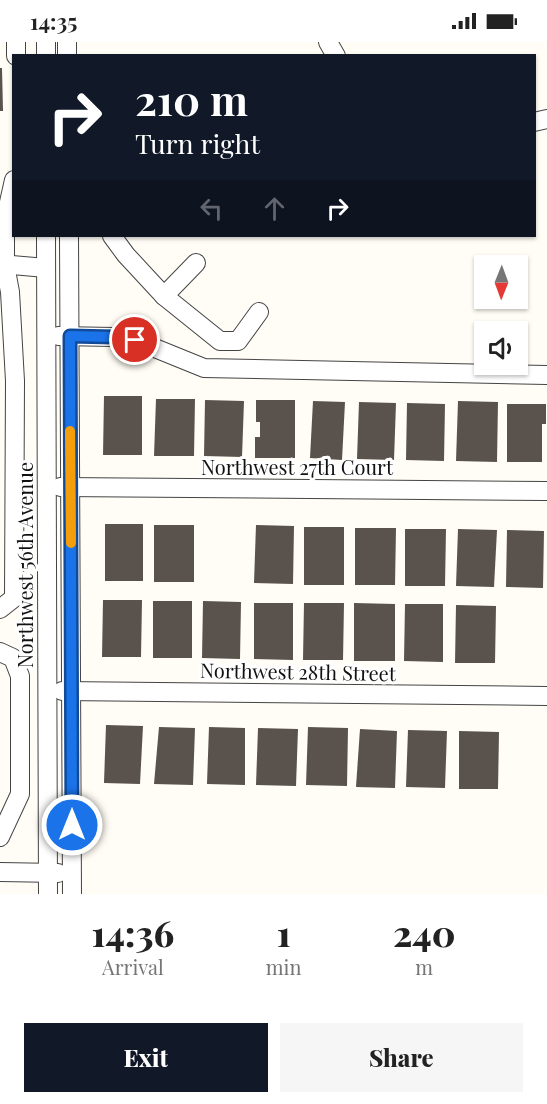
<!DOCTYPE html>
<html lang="en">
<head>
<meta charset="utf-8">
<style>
  :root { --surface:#fff; --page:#f6f6f6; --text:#222; --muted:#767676; --accent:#111827 }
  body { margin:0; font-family:"Playfair Display",serif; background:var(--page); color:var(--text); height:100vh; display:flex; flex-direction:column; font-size:22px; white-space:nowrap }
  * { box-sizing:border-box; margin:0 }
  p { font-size:20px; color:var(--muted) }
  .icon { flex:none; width:33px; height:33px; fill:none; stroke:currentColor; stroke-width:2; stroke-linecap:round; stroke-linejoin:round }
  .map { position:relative; height:852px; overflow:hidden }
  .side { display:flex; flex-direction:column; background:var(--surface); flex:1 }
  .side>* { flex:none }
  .hud { position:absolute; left:12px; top:12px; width:524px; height:183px; border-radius:0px; box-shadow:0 2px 4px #0004; background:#111827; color:#fff; overflow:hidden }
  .needle { width:39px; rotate:181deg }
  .fabs { position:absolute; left:474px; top:213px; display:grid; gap:12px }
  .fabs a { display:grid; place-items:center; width:54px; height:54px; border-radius:0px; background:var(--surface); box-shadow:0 2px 4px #0004; font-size:30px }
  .pin { position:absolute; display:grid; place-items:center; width:51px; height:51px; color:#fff; margin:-26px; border:3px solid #fff; border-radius:50%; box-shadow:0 2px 6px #0007 }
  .me { position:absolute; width:66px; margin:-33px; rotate:0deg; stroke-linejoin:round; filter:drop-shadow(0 0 4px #0008) }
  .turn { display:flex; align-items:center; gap:21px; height:126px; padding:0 24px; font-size:27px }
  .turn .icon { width:78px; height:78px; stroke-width:2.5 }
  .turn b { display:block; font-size:42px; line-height:51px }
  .lanes { display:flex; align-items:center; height:57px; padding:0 24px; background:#0003; justify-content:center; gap:30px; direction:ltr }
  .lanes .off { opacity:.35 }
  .eta { display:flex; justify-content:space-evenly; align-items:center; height:102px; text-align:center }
  .eta b { font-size:36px; font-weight:800; line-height:42px }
  .action { display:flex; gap:12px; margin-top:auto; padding:12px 24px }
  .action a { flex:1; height:69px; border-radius:0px; background:var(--accent); color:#fff; font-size:24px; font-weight:800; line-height:69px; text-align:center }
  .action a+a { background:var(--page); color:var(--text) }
  .status { display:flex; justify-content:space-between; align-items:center; height:42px; padding:0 30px; background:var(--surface); direction:ltr }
  .status svg { height:16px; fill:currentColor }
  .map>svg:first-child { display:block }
</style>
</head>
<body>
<div class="status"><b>14:35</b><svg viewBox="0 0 49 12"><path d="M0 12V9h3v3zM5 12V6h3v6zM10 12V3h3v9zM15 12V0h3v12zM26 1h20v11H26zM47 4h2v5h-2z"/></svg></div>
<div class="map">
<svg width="547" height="852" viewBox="0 0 547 852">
  <rect width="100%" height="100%" fill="#fffdf5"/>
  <!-- building -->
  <g fill="#5a524d">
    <path d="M0 26H2L3 69H0Z"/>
    <path d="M104 354H142V413H103Z"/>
    <path d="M156 357H195L194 414H154Z"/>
    <path d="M205 358 244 359 242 415 204 414Z"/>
    <path d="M256 358H295V416H255V395H260V380H256Z"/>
    <path d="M313 359 345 360 342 418 310 416Z"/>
    <path d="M458 359 498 360 497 420 456 419Z"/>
    <path d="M359 360 396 361 394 418 357 417Z"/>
    <path d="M407 361 445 362 444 419 406 418Z"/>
    <path d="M507 362H546V382H542V420H507Z"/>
    <rect x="105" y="482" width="38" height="57"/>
    <rect x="154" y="483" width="40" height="57"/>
    <path d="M256 483 294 484 293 542 254 541Z"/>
    <rect x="304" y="485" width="40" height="58"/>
    <path d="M355 486H396L395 543H355Z"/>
    <path d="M405 487H446L445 544H405Z"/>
    <path d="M458 487 497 488 494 545 456 544Z"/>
    <path d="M507 488 544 489 543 546 506 545Z"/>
    <path d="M103 558H142L141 615H102Z"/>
    <rect x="153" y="559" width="39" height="57"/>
    <path d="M203 559 241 560 240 617 202 616Z"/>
    <path d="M254 561H293V618L254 617Z"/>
    <path d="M304 561H344L343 618H303Z"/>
    <path d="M354 561 395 562V619H354Z"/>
    <path d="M405 562H443V620L404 619Z"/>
    <path d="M456 563 496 564 495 621H455Z"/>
    <path d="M106 683 143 684 140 742 104 741Z"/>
    <path d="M159 685 195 686 193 743 154 742Z"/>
    <path d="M209 685 245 686V743L207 742Z"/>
    <path d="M308 685 348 686 347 744 306 743Z"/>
    <path d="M258 686 298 687 296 744 256 743Z"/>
    <path d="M360 687 397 689 395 746 356 745Z"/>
    <path d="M408 688 447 689 445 746 406 745Z"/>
    <path d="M459 689 499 690 498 747H459Z"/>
  </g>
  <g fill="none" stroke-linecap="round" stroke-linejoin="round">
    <!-- minor casing -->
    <g stroke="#444" stroke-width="20">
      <g id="minor">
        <path d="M67 0V14"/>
        <path d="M328 0 336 14"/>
        <path d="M16 14V0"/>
        <path d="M46 14V0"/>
        <path d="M534 80 547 77"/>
        <path d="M46 194 48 852"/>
        <path d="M69 194 72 852"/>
        <path d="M112 194 126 213 164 254 220 299H238L259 270"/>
        <path d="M0 222 46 226"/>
        <path d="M164 254 196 221"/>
        <path d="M58 294 114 295 135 298 204 326 547 333"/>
        <path d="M60 445 547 449"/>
        <path d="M0 567 14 556 15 339 10 250 5 223V178L14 138"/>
        <path d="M0 610 13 616 20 634V752L0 795"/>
        <path d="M62 649 547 654"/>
        <path d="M0 830 58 831"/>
      </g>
    </g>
    <!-- minor -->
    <use href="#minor" stroke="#fff" stroke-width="18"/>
  </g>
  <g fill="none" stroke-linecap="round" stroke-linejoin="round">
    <!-- route casing -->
    <g stroke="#114b97" stroke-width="15">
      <path id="route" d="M72 783 70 294 114 295 135 298"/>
    </g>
    <!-- route -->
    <use href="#route" stroke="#1a73e8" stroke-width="10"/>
    <!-- slow -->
    <path stroke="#f59e0b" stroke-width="10" d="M70 389 71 501"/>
  </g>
  <g text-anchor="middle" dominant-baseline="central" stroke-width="6" stroke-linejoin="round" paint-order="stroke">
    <!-- street labels -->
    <g font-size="20" fill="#111" stroke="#fff">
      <text x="297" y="424">Northwest 27th Court</text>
      <text transform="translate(24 523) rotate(-90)">Northwest 56th Avenue</text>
      <text transform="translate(298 629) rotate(1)">Northwest 28th Street</text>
    </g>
  </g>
</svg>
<div class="fabs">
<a><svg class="needle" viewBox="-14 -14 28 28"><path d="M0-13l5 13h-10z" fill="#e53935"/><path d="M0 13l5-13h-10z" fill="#767676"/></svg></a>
<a><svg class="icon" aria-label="sound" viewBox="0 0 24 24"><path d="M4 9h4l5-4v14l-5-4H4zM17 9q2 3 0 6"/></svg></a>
</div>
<div class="pin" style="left:135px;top:298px;background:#d93025"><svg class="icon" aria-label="arrive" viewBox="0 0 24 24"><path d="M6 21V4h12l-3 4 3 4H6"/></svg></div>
<svg class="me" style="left:72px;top:783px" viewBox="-20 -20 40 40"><circle r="17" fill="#1a73e8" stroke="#fff" stroke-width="3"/><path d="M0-11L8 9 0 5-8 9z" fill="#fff"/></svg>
<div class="hud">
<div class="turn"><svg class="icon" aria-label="right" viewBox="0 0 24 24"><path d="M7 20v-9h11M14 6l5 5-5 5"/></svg><div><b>210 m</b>Turn right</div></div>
<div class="lanes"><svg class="icon off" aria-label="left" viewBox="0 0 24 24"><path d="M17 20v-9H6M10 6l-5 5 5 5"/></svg><svg class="icon off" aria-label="ahead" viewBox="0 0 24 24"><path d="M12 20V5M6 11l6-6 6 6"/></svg><svg class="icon" aria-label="right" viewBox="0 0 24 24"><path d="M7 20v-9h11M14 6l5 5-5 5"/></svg></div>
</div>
</div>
<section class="side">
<div class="eta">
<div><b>14:36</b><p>Arrival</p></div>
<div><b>1</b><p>min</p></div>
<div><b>240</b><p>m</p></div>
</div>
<div class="action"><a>Exit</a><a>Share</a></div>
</section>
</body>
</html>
